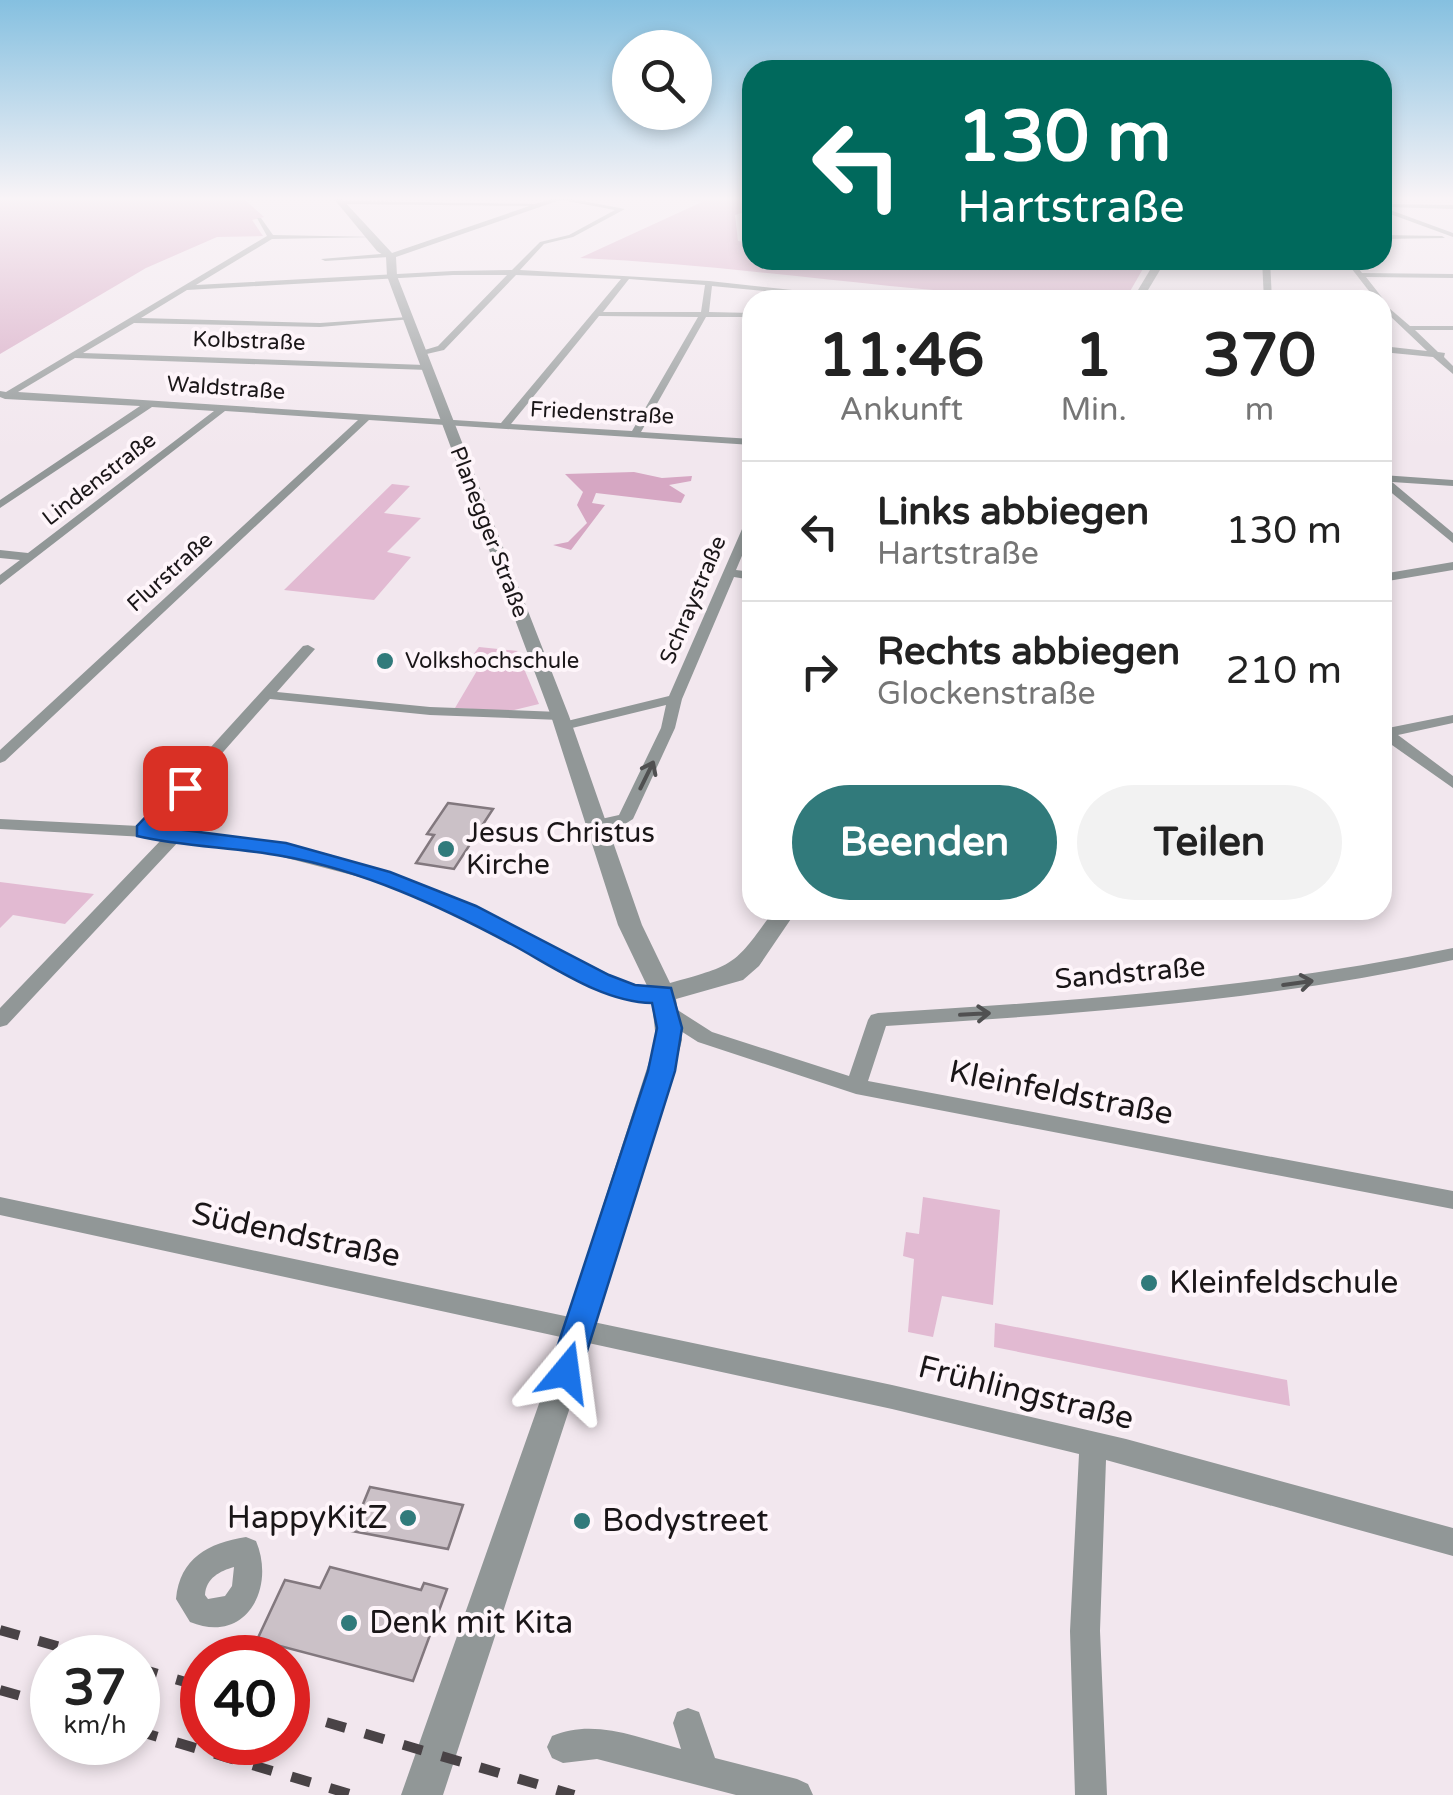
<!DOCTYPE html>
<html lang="de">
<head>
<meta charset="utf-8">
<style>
  :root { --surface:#fff; --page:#f2f2f2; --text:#222; --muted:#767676; --line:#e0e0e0; --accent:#317a7b }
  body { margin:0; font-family:"Varela Round",sans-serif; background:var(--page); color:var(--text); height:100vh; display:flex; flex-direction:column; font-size:38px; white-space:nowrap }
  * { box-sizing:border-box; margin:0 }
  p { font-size:32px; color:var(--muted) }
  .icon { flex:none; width:55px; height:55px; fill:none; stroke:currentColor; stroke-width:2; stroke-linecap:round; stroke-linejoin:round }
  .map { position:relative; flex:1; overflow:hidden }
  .panel { position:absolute; left:742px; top:290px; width:650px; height:630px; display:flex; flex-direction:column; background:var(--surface); border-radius:30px; box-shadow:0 5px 15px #0003 }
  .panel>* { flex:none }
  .guide { position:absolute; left:742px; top:60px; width:650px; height:210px; border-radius:30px; box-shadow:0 5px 15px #0003; background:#00695c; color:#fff; overflow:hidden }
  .controls { position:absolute; left:612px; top:30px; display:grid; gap:20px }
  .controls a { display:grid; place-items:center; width:100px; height:100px; border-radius:50%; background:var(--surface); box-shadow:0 5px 15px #0003; font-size:50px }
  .speed { position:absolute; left:30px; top:1635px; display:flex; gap:20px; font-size:50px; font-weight:700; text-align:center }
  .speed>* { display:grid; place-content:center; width:130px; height:130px; border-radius:50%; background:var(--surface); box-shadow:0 5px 15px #0003; line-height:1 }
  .speed small { font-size:25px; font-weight:400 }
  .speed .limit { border:15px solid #d22; background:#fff; color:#111 }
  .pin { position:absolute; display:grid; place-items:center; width:85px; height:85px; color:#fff; margin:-42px; border-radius:20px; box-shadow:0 5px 15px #0006 }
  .me { position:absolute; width:110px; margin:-55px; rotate:16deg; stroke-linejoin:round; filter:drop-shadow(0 0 8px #0008) }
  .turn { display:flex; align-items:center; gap:35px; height:210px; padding:0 50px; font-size:45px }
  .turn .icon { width:130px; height:130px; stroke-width:2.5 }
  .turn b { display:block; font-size:70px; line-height:85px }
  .eta { display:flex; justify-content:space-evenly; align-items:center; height:170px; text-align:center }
  .eta b { font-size:60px; font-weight:700; line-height:70px }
  .cta { display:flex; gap:20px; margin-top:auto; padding:20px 50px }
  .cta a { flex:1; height:115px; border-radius:60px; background:var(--accent); color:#fff; font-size:40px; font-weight:700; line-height:115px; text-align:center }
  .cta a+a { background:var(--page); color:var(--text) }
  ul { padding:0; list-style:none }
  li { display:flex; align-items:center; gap:30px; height:140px; padding:0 50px; border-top:2px solid var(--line) }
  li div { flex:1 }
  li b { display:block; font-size:38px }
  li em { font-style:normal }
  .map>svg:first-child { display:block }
</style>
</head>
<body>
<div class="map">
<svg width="1453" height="1795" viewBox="0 0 1453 1795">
  <rect width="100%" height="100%" fill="#f2e7ee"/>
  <!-- green -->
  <g fill="#e2bad2">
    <path d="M392 484 410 486 384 513 421 518 387 552 411 557 374 600 284 590Z"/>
    <path d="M479 647 518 651 500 660 522 664 539 704 510 711 455 708 485 657 473 655Z"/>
    <path d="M0 882 94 894 65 924 13 915 0 928Z"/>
    <path d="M923 1197 1000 1210 993 1305 942 1296 933 1337 908 1332 914 1259 903 1256 906 1232 919 1234Z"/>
    <path d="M995 1323 1287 1380 1290 1406 994 1347Z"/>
  </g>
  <!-- forest -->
  <g fill="#d6a7c3">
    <path d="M0 199H244L264 217 252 220 263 236 217 237 146 268 0 354Z"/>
    <path d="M684 199H752V210L735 215 738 241 752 243V260H947L1065 270 1072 260H1148L1125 300C943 300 762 266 580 258L702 202Z"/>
    <path d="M634 472 662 478 692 476 691 481 669 485 685 495 681 503 596 493 592 503 605 505 571 550 553 545 568 542 587 523 577 505 583 492 565 474Z"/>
  </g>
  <!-- building -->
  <g fill="#cbc1c7" stroke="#82787e" stroke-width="2.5">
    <path d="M448 803 493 809 454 869 416 863 434 835 427 834Z"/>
    <path d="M370 1487 463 1505 448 1549 352 1531Z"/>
    <path d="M330 1567 421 1590 424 1583 447 1589 413 1681 257 1640 285 1580 320 1588Z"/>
  </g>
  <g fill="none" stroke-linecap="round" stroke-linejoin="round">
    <!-- minor -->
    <g fill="#919797" fill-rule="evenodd">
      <path d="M556 199H572L625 209 573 237 544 244 520 270 709 281 885 300H858L712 286 709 312 752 313V317H706L641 432 752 439V445L369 420 5 761 0 763V750L358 420 225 411 0 585V575L20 560 0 558V550L28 553 214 411 152 407 0 508V500L140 406 5 399 0 397V391L6 392 267 236 257 218H261L273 235 376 237 272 239 196 285 453 271 512 270 540 242 569 235 615 210ZM453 275H507L438 346 418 352V356L444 350 516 275 621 279 501 423 18 392 75 358 428 370 425 365 83 353 134 323 320 327 412 319 408 317 320 323 141 318 187 290ZM629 279 705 285 701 312H603ZM599 316 698 317 632 431 511 424Z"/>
      <path d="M342 201 541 204 544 206 340 204Z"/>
      <path d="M1389 204 1453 205V209L1387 207Z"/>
      <path d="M1382 207 1453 233V237L1382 211Z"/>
      <path d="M1382 235 1442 236 1445 238 1382 239Z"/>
      <path d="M392 253 389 257 325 261 321 259Z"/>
      <path d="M1262 260H1270L1272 300H1264Z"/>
      <path d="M1336 260H1353L1362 273 1453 274V278L1366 277 1384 300 1382 302 1376 300 1348 264Z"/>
      <path d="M1382 302 1410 326H1453V330H1415L1438 352 1445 353 1444 357 1453 366V374L1433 357 1382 352ZM1389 315 1427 351 1391 347Z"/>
      <path d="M1382 475 1453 480V486L1392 482 1453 533V543L1382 485Z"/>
      <path d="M752 517V532L736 570 752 572V580L734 577 682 699 675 728 633 819 625 824 592 827 590 824 592 821 619 815 661 728 666 705 564 730 557 726 559 723 669 696 746 520Z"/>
      <path d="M1453 562V570L1382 582V574Z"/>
      <path d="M308 645 315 649 277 692 430 707 560 712 567 716 560 720 430 715 270 699 156 828 275 844 388 873 466 903 635 987 670 989 673 994 670 999H626L453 911 375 881 275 855 180 840 7 1025 0 1027V1008L163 838 0 829V819L139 826 303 646Z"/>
      <path d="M1453 715V723L1398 735 1453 776V788L1382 738V727L1388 728Z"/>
      <path d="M1453 948V960C1266 1001 1077 1014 886 1026L868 1081 1453 1191V1209L856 1094 698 1042 662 1019 659 1014 662 1009H676L712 1032 849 1076 868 1020 871 1015 878 1013C1071 1001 1263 988 1453 948Z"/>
      <path d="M0 1197 892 1385 1126 1439 1453 1528V1556L1106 1460 1100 1631 1107 1795H1075L1070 1631 1079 1454 892 1409 0 1215Z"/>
      <path d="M246 1537 256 1541C276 1588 246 1645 190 1622L176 1599C180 1558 208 1543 246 1537ZM234 1567 232 1586 225 1596 208 1599 205 1595C206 1578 220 1571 234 1567Z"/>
      <path d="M688 1708 699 1712 715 1758 797 1779 808 1784 813 1795H736L597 1759 563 1763 552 1758 547 1747 552 1736C594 1718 639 1738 681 1749L673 1723 677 1712Z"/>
    </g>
    <!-- tertiary -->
    <g fill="#919797" fill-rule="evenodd">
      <path d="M334 199H342L392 253 550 199H563L396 257 397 276 569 716 642 925 670 983C736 965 735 965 774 910H797L759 966 743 980 676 999 682 1040 674 1071 573 1398 443 1795H401L541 1398 656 1040 651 994 618 925 551 716 387 276 386 257 377 251Z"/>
      <path d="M1156 260H1166L1142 300H1132Z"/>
    </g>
    <!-- rail -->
    <g stroke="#494346" stroke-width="10" stroke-dasharray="20 20" stroke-linecap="butt">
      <path d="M0 1630 99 1658"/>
      <path d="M138 1668 202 1687"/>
      <path d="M0 1690 52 1705"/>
      <path d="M288 1711 574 1795"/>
      <path d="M138 1731 353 1795"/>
    </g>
  </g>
  <!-- one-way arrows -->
  <defs><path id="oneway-shaft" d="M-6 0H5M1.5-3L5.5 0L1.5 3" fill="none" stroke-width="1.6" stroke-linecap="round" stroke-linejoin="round" transform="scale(2.5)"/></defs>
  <g stroke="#505051">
    <use href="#oneway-shaft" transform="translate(647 775) rotate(-64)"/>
    <use href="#oneway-shaft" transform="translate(1298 983) rotate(-8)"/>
    <use href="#oneway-shaft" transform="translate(975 1014) rotate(-3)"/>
  </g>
  <!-- sky -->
  <linearGradient id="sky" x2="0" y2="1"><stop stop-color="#85c0e0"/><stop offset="0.44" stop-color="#f9f4f7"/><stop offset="1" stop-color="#f9f4f7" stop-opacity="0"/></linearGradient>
  <rect width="1453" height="451" fill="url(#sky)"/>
  <!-- route -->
  <path fill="#1a73e8" stroke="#114b97" stroke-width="2.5" d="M185 781 195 788 160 827 286 843 390 872 476 906 609 975 635 985 671 988 682 1028 675 1071 577 1383 566 1387 554 1383 549 1372 648 1071 657 1028 652 1003C602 1002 554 967 511 944 440 906 362 870 282 856 234 847 184 847 137 836V826L178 783Z"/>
  <!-- markers -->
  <g fill="#317a7b" stroke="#fef5fa" stroke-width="4">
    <circle cx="385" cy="661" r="10"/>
    <circle cx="446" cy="849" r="10"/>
    <circle cx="1149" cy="1283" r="10"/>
    <circle cx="408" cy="1518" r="10"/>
    <circle cx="582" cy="1521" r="10"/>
    <circle cx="349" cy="1623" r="10"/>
  </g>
  <g text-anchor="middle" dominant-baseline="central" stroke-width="8" stroke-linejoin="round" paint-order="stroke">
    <!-- far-street labels -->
    <g font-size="22" fill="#1a1618" stroke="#fef5fa">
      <text transform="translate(249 341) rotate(2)">Kolbstraße</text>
      <text transform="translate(226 388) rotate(4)">Waldstraße</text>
      <text transform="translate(602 413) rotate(3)">Friedenstraße</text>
      <text transform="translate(99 479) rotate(-38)">Lindenstraße</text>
      <text transform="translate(489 532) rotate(69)">Planegger Straße</text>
      <text transform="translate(170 572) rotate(-42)">Flurstraße</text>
      <text transform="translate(693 600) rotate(-67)">Schraystraße</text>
    </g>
    <!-- far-poi labels -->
    <g font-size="22" fill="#1a1618" stroke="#fef5fa" text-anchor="start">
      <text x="405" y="661">Volkshochschule</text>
    </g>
    <!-- poi labels -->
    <g font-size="28" fill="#1a1618" stroke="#fef5fa" text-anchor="start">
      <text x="466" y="833">Jesus Christus<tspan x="466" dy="32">Kirche</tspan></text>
    </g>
    <!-- street labels -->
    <g font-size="28" fill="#1a1618" stroke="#fef5fa">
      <text transform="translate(1130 973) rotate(-5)">Sandstraße</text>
    </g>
    <!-- near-street labels -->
    <g font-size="32" fill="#1a1618" stroke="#fef5fa">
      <text transform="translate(1061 1093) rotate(11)">Kleinfeldstraße</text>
      <text transform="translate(296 1235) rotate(12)">Südendstraße</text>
      <text transform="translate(1026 1393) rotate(14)">Frühlingstraße</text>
    </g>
    <!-- near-poi labels -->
    <g font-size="32" fill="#1a1618" stroke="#fef5fa" text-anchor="start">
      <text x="1169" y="1283">Kleinfeldschule</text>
      <text x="388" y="1518" text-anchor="end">HappyKitZ</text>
      <text x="602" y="1521">Bodystreet</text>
      <text x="369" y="1623">Denk mit Kita</text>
    </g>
  </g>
</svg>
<div class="controls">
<a><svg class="icon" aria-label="search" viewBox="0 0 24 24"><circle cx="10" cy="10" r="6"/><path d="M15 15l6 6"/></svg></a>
</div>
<div class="speed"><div>37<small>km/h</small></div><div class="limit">40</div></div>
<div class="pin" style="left:185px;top:788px;background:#d93025"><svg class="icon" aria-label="arrive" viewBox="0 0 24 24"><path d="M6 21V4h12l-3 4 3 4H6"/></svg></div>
<svg class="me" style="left:566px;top:1372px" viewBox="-20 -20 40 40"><path d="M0-17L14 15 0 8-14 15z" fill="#1a73e8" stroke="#fff" stroke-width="4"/></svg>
<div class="guide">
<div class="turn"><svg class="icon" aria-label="left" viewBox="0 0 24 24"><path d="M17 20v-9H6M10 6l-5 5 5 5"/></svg><div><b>130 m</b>Hartstraße</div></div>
</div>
<section class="panel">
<div class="eta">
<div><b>11:46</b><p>Ankunft</p></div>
<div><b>1</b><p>Min.</p></div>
<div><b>370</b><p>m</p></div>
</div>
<ul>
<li><svg class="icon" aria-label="left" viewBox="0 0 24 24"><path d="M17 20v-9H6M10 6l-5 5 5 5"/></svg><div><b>Links abbiegen</b><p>Hartstraße</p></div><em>130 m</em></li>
<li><svg class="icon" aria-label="right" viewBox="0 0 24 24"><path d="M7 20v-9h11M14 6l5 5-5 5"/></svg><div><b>Rechts abbiegen</b><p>Glockenstraße</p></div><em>210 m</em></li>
</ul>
<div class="cta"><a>Beenden</a><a>Teilen</a></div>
</section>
</div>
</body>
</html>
